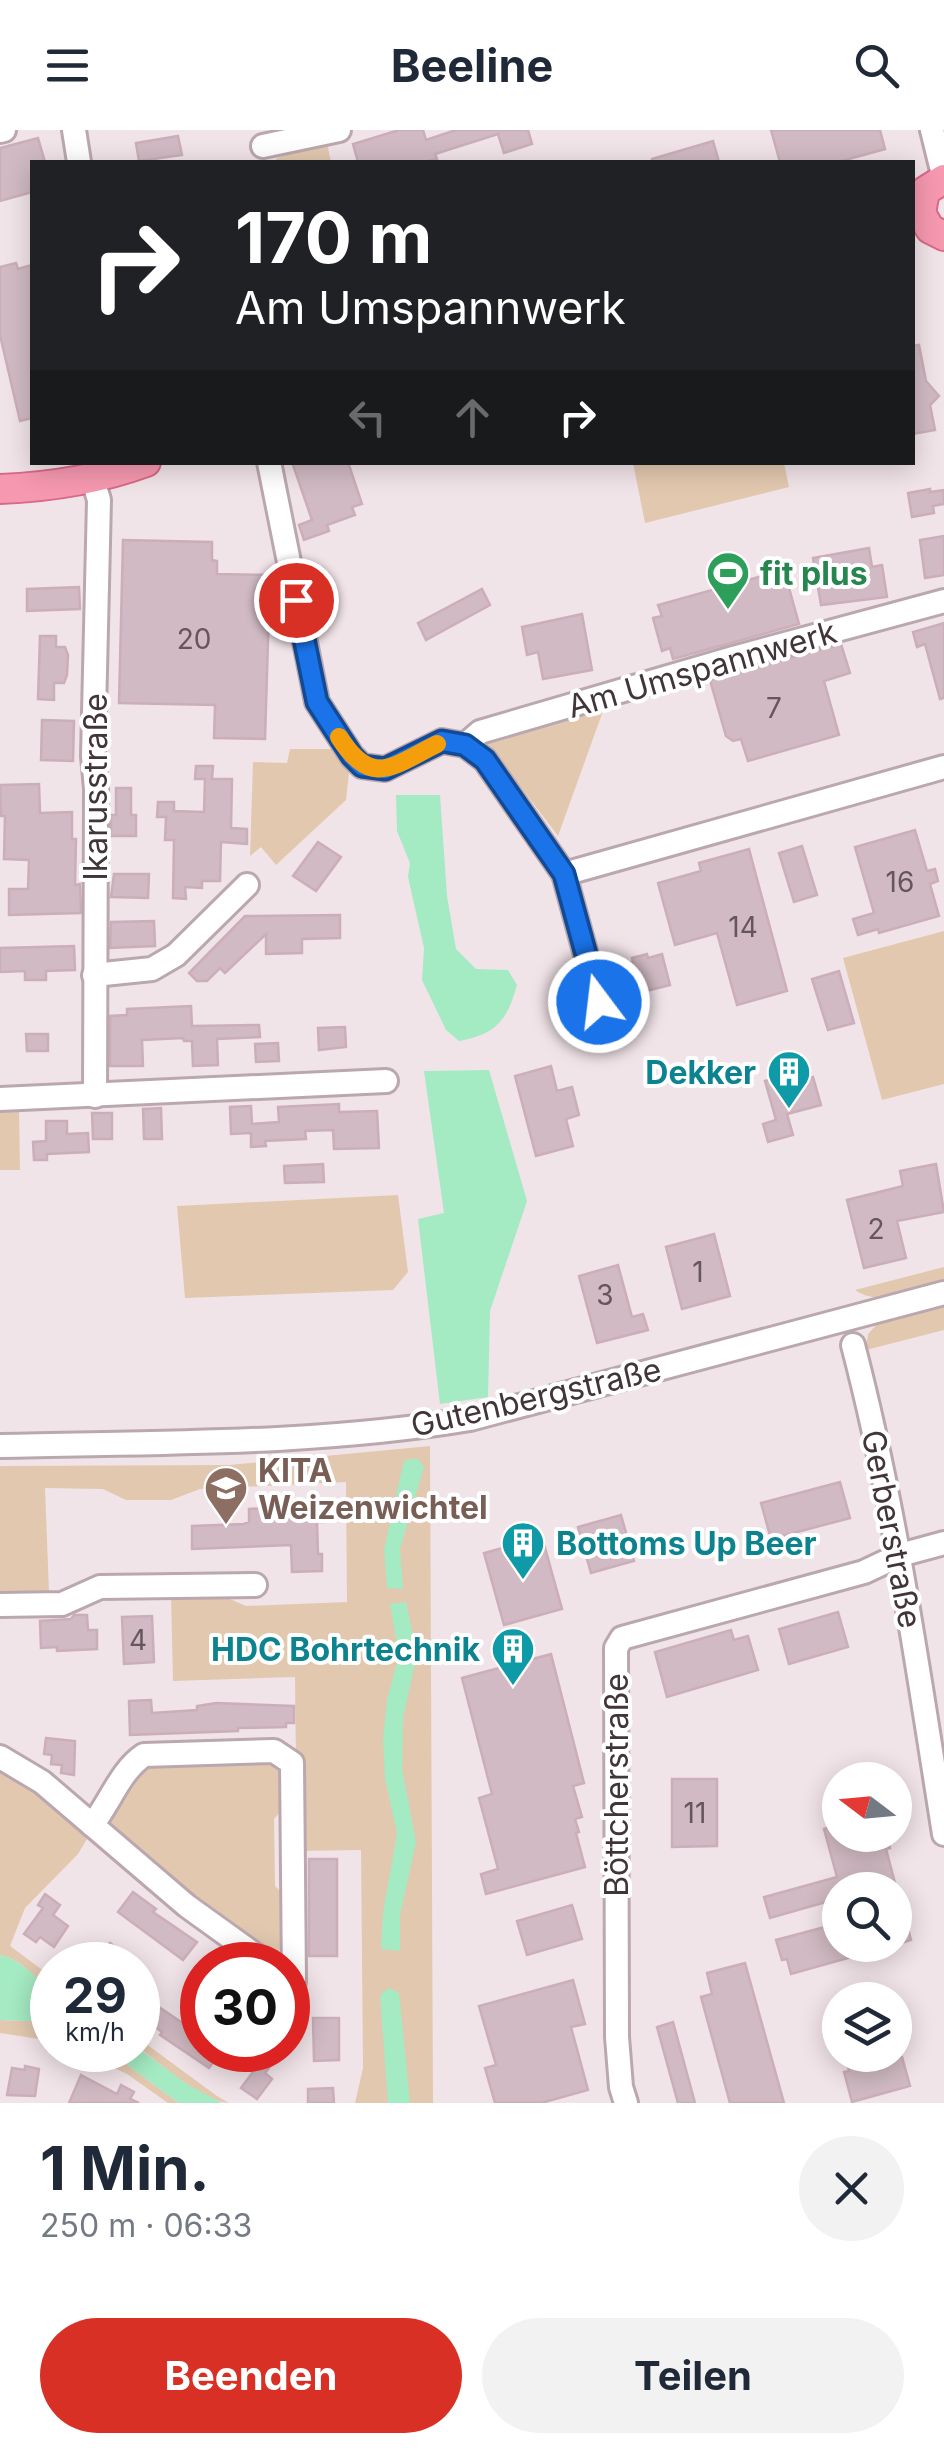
<!DOCTYPE html>
<html lang="de">
<head>
<meta charset="utf-8">
<style>
  :root { --surface:#fff; --page:#f2f2f3; --text:#1f2937; --muted:#747a83; --accent:#d93025 }
  body { margin:0; font-family:Inter,sans-serif; background:var(--page); color:var(--text); height:100vh; display:flex; flex-direction:column; font-size:38px; white-space:nowrap }
  * { box-sizing:border-box; margin:0 }
  p { font-size:32px; color:var(--muted) }
  .icon { flex:none; width:55px; height:55px; fill:none; stroke:currentColor; stroke-width:2; stroke-linecap:round; stroke-linejoin:round }
  .map { position:relative; height:1973px; overflow:hidden }
  .sheet { display:flex; flex-direction:column; background:var(--surface); flex:1 }
  .sheet>* { flex:none }
  .hud { position:absolute; left:30px; top:30px; width:885px; height:305px; border-radius:0px; box-shadow:0 5px 25px #0003; background:#202124; color:#fff; overflow:hidden }
  .needle { width:65px; rotate:286deg }
  .tools { position:absolute; left:822px; top:1632px; display:grid; gap:20px }
  .tools a { display:grid; place-items:center; width:90px; height:90px; border-radius:50%; background:var(--surface); box-shadow:0 5px 25px #0003; font-size:50px }
  .speed { position:absolute; left:30px; top:1812px; display:flex; gap:20px; font-size:50px; font-weight:700; text-align:center }
  .speed>* { display:grid; place-content:center; width:130px; height:130px; border-radius:50%; background:var(--surface); box-shadow:0 5px 25px #0003; line-height:1 }
  .speed small { font-size:25px; font-weight:400 }
  .speed .limit { border:15px solid #d22; background:#fff; color:#111 }
  .pin { position:absolute; display:grid; place-items:center; width:85px; height:85px; color:#fff; margin:-42px; border:5px solid #fff; border-radius:50%; box-shadow:0 2px 10px #0007 }
  .me { position:absolute; width:110px; margin:-55px; rotate:345deg; stroke-linejoin:round; filter:drop-shadow(0 0 8px #0008) }
  .turn { display:flex; align-items:center; gap:35px; height:210px; padding:0 40px; font-size:45px }
  .turn .icon { width:130px; height:130px; stroke-width:2.5 }
  .turn b { display:block; font-size:70px; line-height:85px }
  .lanes { display:flex; align-items:center; height:95px; padding:0 40px; background:#0003; justify-content:center; gap:50px; direction:ltr }
  .lanes .off { opacity:.35 }
  .round { display:grid; place-items:center; flex:none; width:105px; height:105px; border-radius:52px; background:var(--page) }
  .headline { display:flex; align-items:center; justify-content:space-between; height:170px; padding:0 40px }
  h1 { font-size:60px; font-weight:700; line-height:75px }
  .primary-button { display:flex; gap:20px; margin-top:auto; padding:20px 40px }
  .primary-button a { flex:1; height:115px; border-radius:60px; background:var(--accent); color:#fff; font-size:40px; font-weight:700; line-height:115px; text-align:center }
  .primary-button a+a { background:var(--page); color:var(--text) }
  header { display:flex; justify-content:space-between; align-items:center; height:130px; padding:0 40px; background:var(--surface); font-size:45px; font-weight:700 }
  .map>svg:first-child { display:block }
</style>
</head>
<body>
<header><svg class="icon" aria-label="menu" viewBox="0 0 24 24"><path d="M4 6h16M4 12h16M4 18h16"/></svg>Beeline<svg class="icon" aria-label="search" viewBox="0 0 24 24"><circle cx="10" cy="10" r="6"/><path d="M15 15l6 6"/></svg></header>
<div class="map">
<svg width="944" height="1973" viewBox="0 0 944 1973">
  <rect width="100%" height="100%" fill="#f1e4e8"/>
  <!-- green -->
  <g fill="#e2c8af">
    <path d="M327 13 331 32H274L277 28Z"/>
    <path d="M633 333H784L789 357 645 393Z"/>
    <path d="M603 581 558 706 488 614Z"/>
    <path d="M290 619H338L349 643 346 670 276 735 261 717 250 726 253 632 287 633Z"/>
    <path d="M944 801V954L882 970 843 828Z"/>
    <path d="M0 978H19L20 1040H0Z"/>
    <path d="M398 1065 408 1142 393 1160 185 1168 177 1076Z"/>
    <path d="M944 1137V1153C915 1160 881 1178 855 1160Z"/>
    <path d="M944 1174V1200L866 1220 868 1204 878 1193Z"/>
    <path d="M430 1316 433 1973H355L363 1938 361 1720 297 1721 295 1547 173 1551 171 1464 230 1469 246 1476 347 1472 346 1352 200 1359 171 1370H126L103 1359 45 1358 49 1462 0 1463V1336L229 1335Z"/>
    <path d="M140 1632H274L278 1638 280 1682 274 1689 275 1756 281 1762V1817L276 1825 148 1730 111 1697 109 1685Z"/>
    <path d="M0 1639 38 1665 87 1709 78 1724 25 1778 10 1816 52 1847V1869C40 1851 22 1829 0 1825Z"/>
    <path d="M0 1890 52 1892V1911L0 1903Z"/>
    <path d="M138 1908 217 1966 229 1973C201 1971 161 1934 138 1917Z"/>
    <path d="M77 1920H107L179 1973H168L127 1944Z"/>
  </g>
  <!-- water -->
  <g fill="#a4eac2">
    <path d="M396 665H440L447 766 456 819 476 839 508 840 517 855C507 891 496 904 459 911L446 900 422 850 424 818 408 747 410 733 397 701Z"/>
    <path d="M489 940 527 1071 490 1181 488 1267 440 1274 418 1089 444 1083 424 941Z"/>
    <path d="M417 1328 424 1337 400 1419 403 1459 387 1458 384 1419 404 1331Z"/>
    <path d="M406 1472 417 1525 403 1587 402 1639 416 1712 400 1785V1821L381 1819 383 1782 397 1704 385 1648 383 1609 387 1570 399 1525 390 1474Z"/>
    <path d="M0 1825C18 1828 43 1850 51 1867 54 1874 52 1884 52 1892L0 1890Z"/>
    <path d="M389 1858 399 1863 410 1973H388L380 1865Z"/>
    <path d="M138 1918 188 1955 222 1973H179L107 1920Z"/>
  </g>
  <!-- building -->
  <g fill="#d1bac3" stroke="#cbaeb9" stroke-width="2.5">
    <path d="M399 0H423L426 10 456 0H528L532 14 504 23 498 4 435 24 437 29 425 32H358L353 14Z"/>
    <path d="M771 0H880L885 19 838 32H780Z"/>
    <path d="M178 6 182 25 139 31 136 13Z"/>
    <path d="M38 8 45 32H32V62L0 71V18Z"/>
    <path d="M713 11 719 32H652V29Z"/>
    <path d="M16 133 18 139 32 135V288L20 291 0 205V137Z"/>
    <path d="M919 215 926 251 939 266 930 275 935 300 912 304V216Z"/>
    <path d="M292 332H348L362 374 352 377 355 385 327 395 329 401 304 410 299 395 312 390Z"/>
    <path d="M930 359V362L944 360V374L933 376 934 383 912 387 908 363Z"/>
    <path d="M944 406V445L925 448 920 410Z"/>
    <path d="M123 410 212 412V430L217 431V444L270 445 265 609 214 608 215 575 119 573Z"/>
    <path d="M869 418 872 437 882 435 887 467 821 475 813 428Z"/>
    <path d="M784 440 799 494 673 529 670 518 662 521 653 488 662 486 658 475Z"/>
    <path d="M79 457 80 479 27 481V459Z"/>
    <path d="M482 459 490 475 426 510 418 493Z"/>
    <path d="M582 484 592 540 543 549 538 522 527 525 522 497Z"/>
    <path d="M944 493V568L940 569 925 514 917 517 913 502Z"/>
    <path d="M40 506H56V517H65L68 525 67 545 64 553H54V570L38 569Z"/>
    <path d="M841 514 850 543 824 551 839 605 748 631 741 609 733 611 726 606 710 550Z"/>
    <path d="M42 590 74 591 73 631 41 630Z"/>
    <path d="M196 636H213L212 649H232L231 698 247 699V714L221 712 220 751H202V758L185 757 186 769 173 768 174 710H165L166 687H157L158 672H174V681L204 682 205 649H195Z"/>
    <path d="M39 654 40 683 72 682V709H76L75 755 80 754 81 783 9 785V759H28L29 730 4 729 5 686H1L0 655Z"/>
    <path d="M116 658H131V685H136V706H111V685H116Z"/>
    <path d="M915 700 927 741 935 739 938 751 930 754 939 786 879 803 878 799 858 805 853 789 874 783 855 717Z"/>
    <path d="M318 712 341 727 316 761 293 746Z"/>
    <path d="M802 716 817 765 794 772 779 723Z"/>
    <path d="M749 719 787 861 737 875 717 803 675 815 658 753 701 741 699 733Z"/>
    <path d="M114 744H149L148 768 111 767Z"/>
    <path d="M340 785V808L302 809V823L266 824V804L225 843 220 838 207 851H197L189 843 245 786Z"/>
    <path d="M154 791 155 816 110 818 111 792Z"/>
    <path d="M74 816 75 840 46 841V850H25V841L0 842V818Z"/>
    <path d="M647 824 648 828 662 824 670 855 634 864 638 878 621 882 617 868 630 865 622 835 633 832 632 828Z"/>
    <path d="M839 841 854 893 828 900 812 849Z"/>
    <path d="M191 876 192 896 259 895 260 907 217 909 218 935 193 936 192 911H184L183 908 142 910 143 936H110V886L127 885V879Z"/>
    <path d="M345 897 346 917 319 920 318 898Z"/>
    <path d="M26 904H48V921H27Z"/>
    <path d="M278 913 279 931 256 932 255 914Z"/>
    <path d="M551 936 557 961 572 957 579 985 566 989 573 1016 536 1026 515 946Z"/>
    <path d="M795 943 797 952 813 947 821 975 787 984 793 1005 768 1012 763 994 776 990 765 951Z"/>
    <path d="M339 974V982L377 981 379 1018 334 1019 333 1000 305 1001 306 1009 265 1011 266 1016 251 1017V1003L231 1004 230 977 251 976 252 994 279 992 278 977Z"/>
    <path d="M161 978 162 1009H144L143 979Z"/>
    <path d="M92 983H112V1009H93Z"/>
    <path d="M46 991H67V1004L88 1003 89 1022 47 1024V1030H34L33 1012 46 1011Z"/>
    <path d="M323 1034 324 1052 285 1053 284 1036Z"/>
    <path d="M936 1034 944 1082 897 1091 906 1128 864 1138 847 1070 903 1056 900 1041Z"/>
    <path d="M714 1104 730 1166 682 1179 666 1117Z"/>
    <path d="M618 1135 632 1187 643 1184 648 1200 597 1213 579 1146Z"/>
    <path d="M840 1352 850 1388 771 1409 761 1373Z"/>
    <path d="M282 1371V1378L323 1376 324 1392H317L318 1424H322V1441L292 1442 291 1415 192 1419V1396L244 1394 249 1392V1379L265 1378V1372Z"/>
    <path d="M621 1385 634 1431 591 1443 578 1397Z"/>
    <path d="M542 1407 562 1479 504 1495 484 1423Z"/>
    <path d="M838 1482 848 1517 789 1534 779 1499Z"/>
    <path d="M74 1485H87L88 1500H97V1519L57 1521V1517L41 1518 40 1491 71 1489Z"/>
    <path d="M152 1486 154 1532 124 1534 122 1487Z"/>
    <path d="M731 1500 734 1510 748 1506 758 1540 667 1567 655 1522Z"/>
    <path d="M551 1524 584 1653 573 1656 582 1687 575 1689 579 1702 576 1703 585 1737 486 1764 481 1744 498 1739 479 1668 492 1664 462 1548Z"/>
    <path d="M151 1570 152 1583 197 1580V1576L216 1573 294 1576V1593H286V1597L238 1598V1601L130 1605 129 1571Z"/>
    <path d="M46 1608 75 1611 74 1645 61 1643 62 1635 51 1634 52 1625 44 1624Z"/>
    <path d="M672 1649H717V1716L672 1717Z"/>
    <path d="M840 1695V1705H887L890 1718 886 1719 895 1753 869 1760H840V1768L770 1788 764 1767 837 1747 824 1699Z"/>
    <rect x="309" y="1729" width="28" height="97"/>
    <path d="M133 1762 156 1779 153 1782 197 1812 183 1830 118 1782Z"/>
    <path d="M45 1764 60 1775 53 1785 68 1796 54 1817 40 1807 36 1812 24 1804 43 1778 38 1775Z"/>
    <path d="M895 1766H899L911 1810 895 1815Z"/>
    <path d="M572 1775 582 1809 527 1825 517 1791Z"/>
    <path d="M836 1794 840 1815H880V1819L791 1844 787 1829 782 1830 776 1810Z"/>
    <path d="M110 1813 126 1825 119 1835H85L98 1819 102 1822Z"/>
    <path d="M745 1833 784 1973H730L701 1867 712 1864 707 1843Z"/>
    <path d="M573 1850 585 1894 571 1897 588 1960 541 1973H495L485 1938 496 1935 479 1876Z"/>
    <path d="M138 1851 157 1865 153 1870 159 1877 184 1894 202 1869V1920H222L209 1938 160 1905 162 1902 138 1884Z"/>
    <path d="M313 1888H339V1930L314 1931Z"/>
    <path d="M673 1892 695 1973H678L657 1897Z"/>
    <path d="M255 1921 272 1934 265 1943 272 1949 257 1969 241 1958 256 1938 248 1932Z"/>
    <path d="M845 1925H892L893 1929 902 1927 910 1956 852 1972 844 1942 849 1941Z"/>
    <path d="M25 1936 39 1939 35 1966 7 1965 12 1938 25 1940Z"/>
    <path d="M81 1945 117 1964 121 1955 134 1962 130 1969 139 1973H69Z"/>
    <path d="M333 1958 334 1973H308V1959Z"/>
  </g>
  <g fill="none" stroke-linecap="round" stroke-linejoin="round">
    <!-- minor casing -->
    <g stroke="#bba8ae" stroke-width="28">
      <g id="minor">
        <path d="M74 0 79 32"/>
        <path d="M932 0 944 49"/>
        <path d="M0 1 4 0"/>
        <path d="M263 16 339 0"/>
        <path d="M269 332 317 572 352 626 362 636 385 639 442 611 465 615 485 630 564 744 944 637"/>
        <path d="M93 350 99 370 93 626 96 659 95 966"/>
        <path d="M465 615 480 602 733 528 944 471"/>
        <path d="M564 744 599 873"/>
        <path d="M94 845 152 839 176 825 247 755"/>
        <path d="M0 969 386 951"/>
        <path d="M853 1215C895 1376 918 1540 944 1704"/>
        <path d="M0 1316C157 1312 315 1315 470 1289L944 1163"/>
        <path d="M0 1475 62 1474 100 1457 255 1455"/>
        <path d="M0 1627 42 1652 187 1776 269 1835"/>
        <path d="M92 1695C110 1673 120 1641 144 1625L274 1621 292 1633 294 1852"/>
        <path d="M626 1973 621 1957 617 1907 616 1518 622 1508 864 1442 900 1425 944 1413"/>
      </g>
    </g>
    <!-- major casing -->
    <g stroke="#d96988" stroke-width="32">
      <g id="major">
        <path d="M944 49 925 61 921 83 930 99 944 106"/>
        <path d="M0 359C51 357 97 350 146 332"/>
      </g>
    </g>
    <!-- minor -->
    <use href="#minor" stroke="#fff" stroke-width="22"/>
    <!-- major -->
    <use href="#major" stroke="#f698b0" stroke-width="28"/>
  </g>
  <g fill="none" stroke-linecap="round" stroke-linejoin="round">
    <!-- route casing -->
    <g stroke="#114b97" stroke-width="25">
      <path id="route" d="M296 470 317 572 352 626 362 636 385 639 442 611 465 615 485 630 564 744 599 872"/>
    </g>
    <!-- route -->
    <use href="#route" stroke="#1a73e8" stroke-width="18"/>
    <!-- slow -->
    <path stroke="#f59e0b" stroke-width="18" d="M339 607C372 658 391 637 437 614"/>
  </g>
  <!-- icons -->
  <defs>
    <g id="stadium-pin" transform="scale(2.25)"><path d="M0 17L-7.5 6A9.5 9.5 0 1 1 7.5 6Z" fill="#2e9e5b" stroke="#fff"/><path d="M0-5a6.5 5 0 1 0 0 10a6.5 5 0 1 0 0-10ZM-3.5-1.8h7v3.6h-7Z" fill="#fff"/></g>
    <g id="building-pin" transform="scale(2.25)"><path d="M0 17L-7.5 6A9.5 9.5 0 1 1 7.5 6Z" fill="#0f9aa8" stroke="#fff"/><path d="M-4-6H4V6H1V3H-1V6H-4ZM-2.5-4.3h1.7v1.8h-1.7ZM.8-4.3h1.7v1.8H.8ZM-2.5-1h1.7V.8h-1.7ZM.8-1h1.7V.8H.8Z" fill="#fff"/></g>
    <g id="school-pin" transform="scale(2.25)"><path d="M0 17L-7.5 6A9.5 9.5 0 1 1 7.5 6Z" fill="#8d6e63" stroke="#fff"/><path d="M0-5L7-2L0 1L-7-2ZM-4 1L0 2.5L4 1V4Q0 6-4 4Z" fill="#fff"/></g>
  </defs>
  <g fill-rule="evenodd">
    <use href="#stadium-pin" x="728" y="443"/>
    <use href="#building-pin" x="789" y="942"/>
    <use href="#school-pin" x="226" y="1358"/>
    <use href="#building-pin" x="523" y="1413"/>
    <use href="#building-pin" x="513" y="1519"/>
  </g>
  <g text-anchor="middle" dominant-baseline="central" stroke-width="8" stroke-linejoin="round" paint-order="stroke">
    <!-- number labels -->
    <g font-size="28" fill="#66565c">
      <text x="194" y="509">20</text>
      <text x="774" y="578">7</text>
      <text x="900" y="752">16</text>
      <text x="743" y="797">14</text>
      <text x="876" y="1099">2</text>
      <text x="698" y="1142">1</text>
      <text x="605" y="1165">3</text>
      <text x="138" y="1510">4</text>
      <text x="695" y="1683">11</text>
    </g>
    <!-- leisure labels -->
    <g font-size="32" font-weight="bold" fill="#27864d" stroke="#fff" text-anchor="start">
      <text x="760" y="443">fit plus</text>
    </g>
    <!-- street labels -->
    <g font-size="32" fill="#42353a" stroke="#fff">
      <text transform="translate(702 539) rotate(-16)">Am Umspannwerk</text>
      <text transform="translate(95 657) rotate(-90)">Ikarusstraße</text>
      <text transform="translate(536 1267) rotate(-13)">Gutenbergstraße</text>
      <text transform="translate(892 1399) rotate(79)">Gerberstraße</text>
      <text transform="translate(616 1655) rotate(-90)">Böttcherstraße</text>
    </g>
    <!-- culture labels -->
    <g font-size="32" font-weight="bold" fill="#0d838f" stroke="#fff" text-anchor="end">
      <text x="756" y="942">Dekker</text>
      <text x="556" y="1413" text-anchor="start">Bottoms Up Beer</text>
      <text x="480" y="1519">HDC Bohrtechnik</text>
    </g>
    <!-- education labels -->
    <g font-size="32" font-weight="bold" fill="#785e54" stroke="#fff" text-anchor="start">
      <text x="258" y="1340">KITA<tspan x="258" dy="37">Weizenwichtel</tspan></text>
    </g>
  </g>
</svg>
<div class="tools">
<a><svg class="needle" viewBox="-14 -14 28 28"><path d="M0-13l5 13h-10z" fill="#e53935"/><path d="M0 13l5-13h-10z" fill="#747a83"/></svg></a>
<a><svg class="icon" aria-label="search" viewBox="0 0 24 24"><circle cx="10" cy="10" r="6"/><path d="M15 15l6 6"/></svg></a>
<a><svg class="icon" aria-label="layers" viewBox="0 0 24 24"><path d="M12 4l9 5-9 5-9-5zM3 14l9 5 9-5"/></svg></a>
</div>
<div class="speed"><div>29<small>km/h</small></div><div class="limit">30</div></div>
<div class="pin" style="left:296px;top:470px;background:#d93025"><svg class="icon" aria-label="arrive" viewBox="0 0 24 24"><path d="M6 21V4h12l-3 4 3 4H6"/></svg></div>
<svg class="me" style="left:599px;top:872px" viewBox="-20 -20 40 40"><circle r="17" fill="#1a73e8" stroke="#fff" stroke-width="3"/><path d="M0-11L8 9 0 5-8 9z" fill="#fff"/></svg>
<div class="hud">
<div class="turn"><svg class="icon" aria-label="right" viewBox="0 0 24 24"><path d="M7 20v-9h11M14 6l5 5-5 5"/></svg><div><b>170 m</b>Am Umspannwerk</div></div>
<div class="lanes"><svg class="icon off" aria-label="left" viewBox="0 0 24 24"><path d="M17 20v-9H6M10 6l-5 5 5 5"/></svg><svg class="icon off" aria-label="ahead" viewBox="0 0 24 24"><path d="M12 20V5M6 11l6-6 6 6"/></svg><svg class="icon" aria-label="right" viewBox="0 0 24 24"><path d="M7 20v-9h11M14 6l5 5-5 5"/></svg></div>
</div>
</div>
<section class="sheet">
<div class="headline"><div><h1>1 Min.</h1><p>250 m · 06:33</p></div><a class="round"><svg class="icon" aria-label="close" viewBox="0 0 24 24"><path d="M6 6l12 12M18 6L6 18"/></svg></a></div>
<div class="primary-button"><a>Beenden</a><a>Teilen</a></div>
</section>
</body>
</html>
